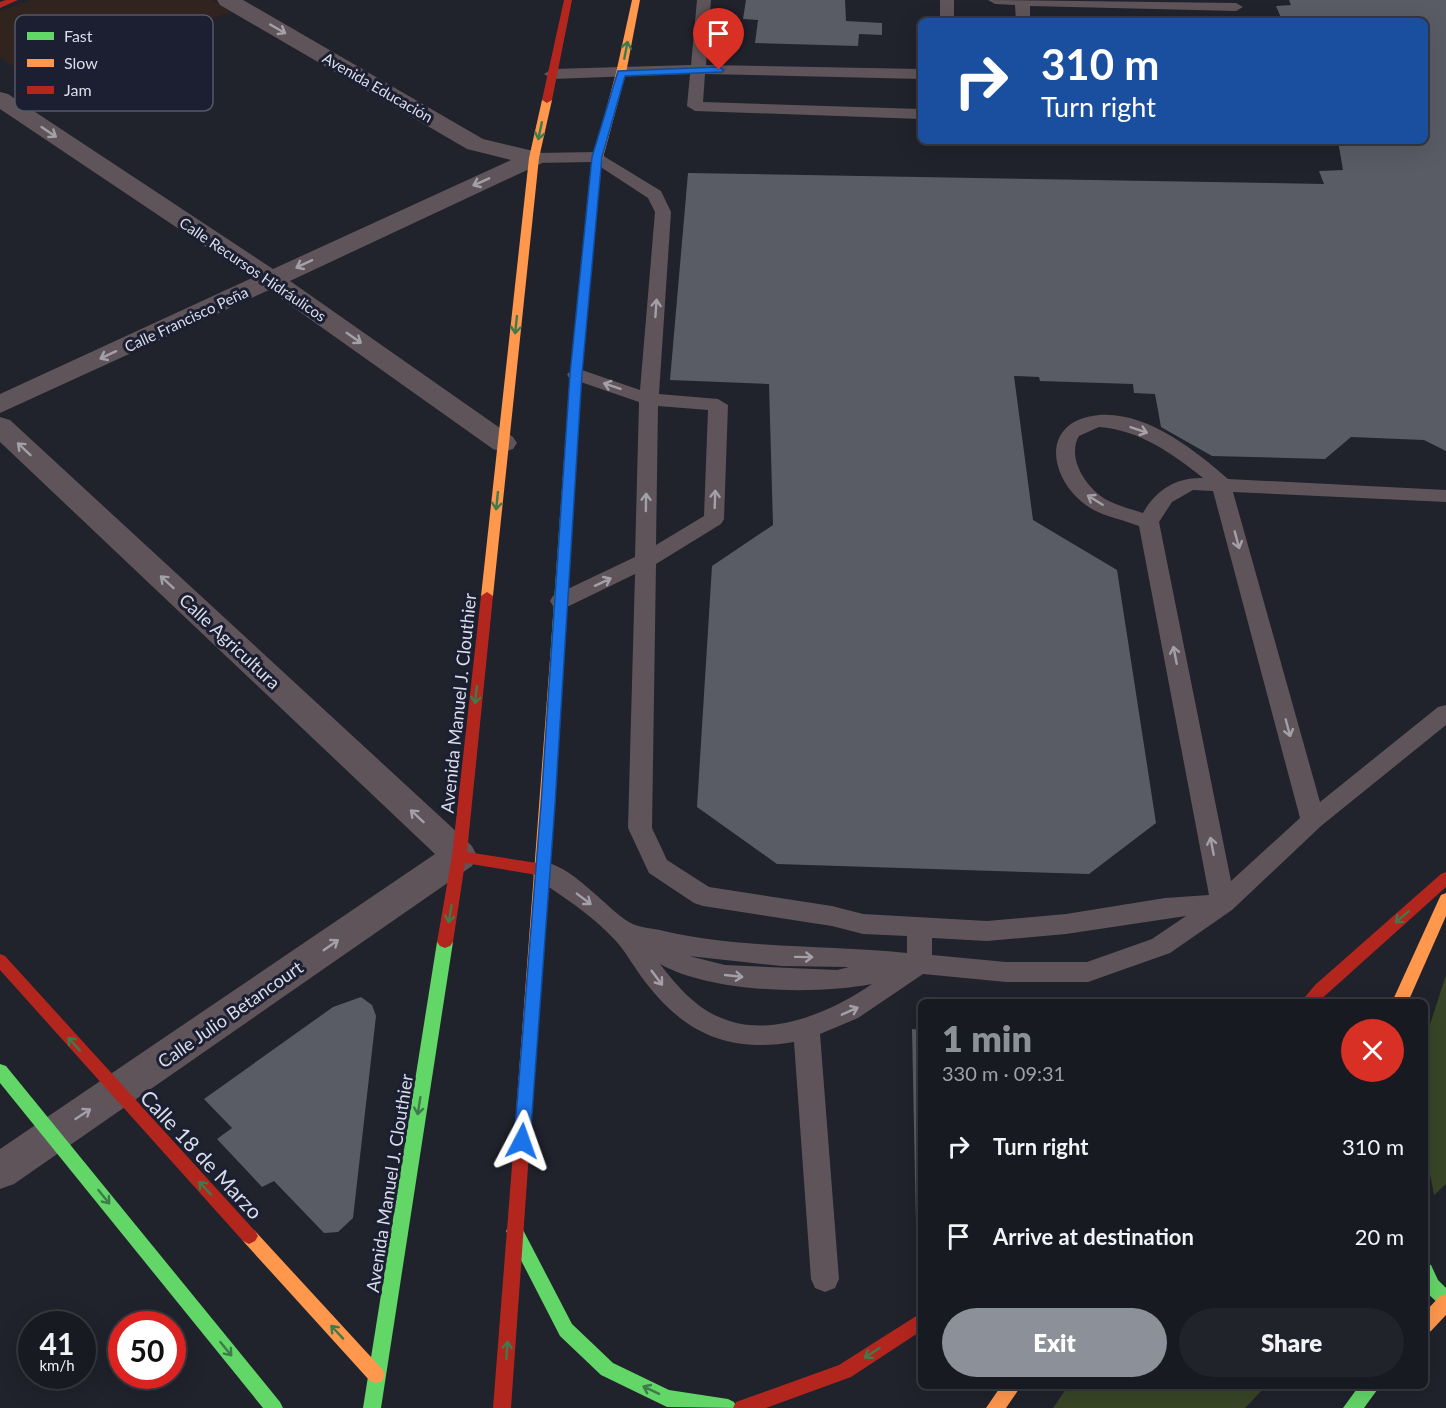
<!DOCTYPE html>
<html lang="en">
<head>
<meta charset="utf-8">
<style>
  :root { --surface:#181a21; --page:#21232a; --text:#f1f3f6; --muted:#9fa1a5; --line:#36383f; --accent:#8c9099 }
  body { margin:0; font-family:Lato,sans-serif; background:var(--page); color:var(--text); height:100vh; display:flex; flex-direction:column; font-size:22px; white-space:nowrap }
  * { box-sizing:border-box; margin:0 }
  p { font-size:20px; color:var(--muted) }
  .icon { flex:none; width:33px; height:33px; fill:none; stroke:currentColor; stroke-width:2; stroke-linecap:round; stroke-linejoin:round }
  .map { position:relative; flex:1; overflow:hidden }
  .side { position:absolute; left:918px; top:999px; width:510px; height:390px; display:flex; flex-direction:column; background:var(--surface); border-radius:9px; box-shadow:0 6px 24px #0002,0 0 0 2px var(--line) }
  .side>* { flex:none }
  .hud { position:absolute; left:918px; top:18px; width:510px; height:126px; border-radius:9px; box-shadow:0 6px 24px #0002,0 0 0 2px var(--line); background:#1a4fa0; color:#fff; overflow:hidden }
  .speed { position:absolute; left:18px; top:1311px; display:flex; gap:12px; font-size:30px; font-weight:700; text-align:center }
  .speed>* { display:grid; place-content:center; width:78px; height:78px; border-radius:50%; background:var(--surface); box-shadow:0 6px 24px #0002,0 0 0 2px var(--line); line-height:1 }
  .speed small { font-size:15px; font-weight:400 }
  .speed .limit { border:9px solid #d22; background:#fff; color:#111 }
  .pin { position:absolute; display:grid; place-items:center; width:51px; height:51px; color:#fff; margin:-62px -26px; border-radius:50% 50% 50% 0; rotate:-45deg; box-shadow:0 0 6px #0007 }
  .pin .icon { rotate:45deg }
  .me { position:absolute; width:66px; margin:-33px; rotate:4deg; stroke-linejoin:round; filter:drop-shadow(0 0 4px #0008) }
  .turn { display:flex; align-items:center; gap:21px; height:126px; padding:0 24px; font-size:27px }
  .turn .icon { width:78px; height:78px; stroke-width:2.5 }
  .turn b { display:block; font-size:42px; line-height:51px }
  .round { display:grid; place-items:center; flex:none; width:63px; height:63px; border-radius:32px; background:var(--page) }
  .summary { display:flex; align-items:center; justify-content:space-between; height:102px; padding:0 24px }
  h1 { font-size:36px; font-weight:800; line-height:45px; color:var(--accent) }
  .primary-button { display:flex; gap:12px; margin-top:auto; padding:12px 24px }
  .primary-button a { flex:1; height:69px; border-radius:36px; background:var(--accent); color:#fff; font-size:24px; font-weight:800; line-height:69px; text-align:center }
  .primary-button a+a { background:var(--page); color:var(--text) }
  ul { padding:0; list-style:none }
  li { display:flex; align-items:center; gap:18px; height:90px; padding:0 24px }
  li div { flex:1 }
  li b { display:block; font-size:22px }
  li em { font-style:normal }
  .map>svg:first-child { display:block }
</style>
</head>
<body>
<div class="map">
<svg width="1446" height="1408" viewBox="0 0 1446 1408">
  <rect width="100%" height="100%" fill="#20222c"/>
  <!-- education -->
  <path fill="#31231d" d="M31 0H213L231 12 36 83 0 57V11Z"/>
  <!-- green -->
  <g fill="#384526">
    <path d="M1446 975V1184L1434 1195 1425 1148V1040Z"/>
    <path d="M1068 1386H1266L1245 1408H1053Z"/>
  </g>
  <!-- building -->
  <g fill="#5a5c65">
    <path d="M746 0H845L846 21 882 23V35L859 34 858 46 755 43 758 20 743 19Z"/>
    <path d="M1289 0H1446V451L1424 440 1351 437 1325 459 1212 456 1161 427 1155 394 1134 393 1133 384 1040 381 1039 377 1014 376 1033 520 1117 570 1156 823 1089 874 777 864 697 807 712 566 773 525 769 384 670 380 688 173 1324 184 1319 171 1343 170 1338 141H1425V21L1282 20 1276 6 1291 5Z"/>
    <path d="M361 997 372 1005 376 1016 353 1218 338 1232 324 1233 274 1181 262 1187 217 1139 232 1128 204 1099 333 1007Z"/>
    <path d="M912 1029 921 1030V1269L917 1273Z"/>
  </g>
  <g fill="none" stroke-linecap="round" stroke-linejoin="round">
    <!-- lane -->
    <g fill="#5f5459" fill-rule="evenodd">
      <path d="M697 0H711L706 65 921 69V79L705 74 703 102 921 109V119L695 111 687 106 690 74 552 79 544 74 552 69 691 65Z"/>
      <rect x="940" y="0" width="14" height="21"/>
      <path d="M988 0 1236 3 1243 7 1236 11 1030 6V21H1016L1015 5 995 4Z"/>
      <path d="M597 152 661 191 671 212 659 394 718 399 728 405 724 519 721 524 656 564 652 828 667 860 709 887 832 906 863 914 987 921 1066 914 1165 898 1209 895 1139 526C1124 520 1106 517 1092 509 1050 484 1036 421 1099 415 1146 411 1195 450 1228 479L1446 490V502L1233 492 1320 802 1438 707 1446 705V725L1321 826 1232 910 1170 953 1088 982H1006L923 974 858 1018 820 1034 839 1279 835 1288 825 1292 815 1288 811 1279 794 1042C730 1053 685 1034 646 983 635 969 625 950 614 939 591 914 562 896 534 877L531 870 534 863C563 854 605 908 629 922 638 928 654 928 664 931 743 949 826 945 907 953V936L863 934 832 926 703 906 694 903 649 873 628 828 635 574 569 606H553L550 601 553 596 635 557 639 402 569 378 567 374 576 368 640 390 655 212 648 198 593 162 534 163 526 158 534 153ZM658 406 708 410 704 516 656 545ZM1099 427C1139 430 1172 453 1203 478 1176 477 1156 490 1143 513 1131 509 1118 506 1107 500 1087 489 1066 458 1079 436ZM1193 490 1213 491 1300 818 1231 881 1159 522 1172 502ZM1186 916 1152 939 1087 962H1006L932 955V938L987 941 1066 934ZM689 956 781 966 849 967 837 970 725 965ZM660 964C712 993 815 995 872 984 831 1012 769 1040 719 1017 695 1007 676 985 660 964Z"/>
    </g>
    <!-- street -->
    <g fill="#5f5459" fill-rule="evenodd">
      <path d="M217 0H243L483 139 542 153 546 158 542 163 290 281 513 437 517 443 513 449 503 452 493 449 269 290 0 413V394L252 278 0 109V92L8 94 273 269 511 160 467 149 220 5Z"/>
      <path d="M0 417 10 420 472 846 477 856 472 866 14 1184 0 1189V1149L435 854 0 442Z"/>
    </g>
    <!-- fast -->
    <g fill="#63d668" fill-rule="evenodd">
      <path d="M596 162 601 165 582 374 564 659 557 664 550 659 570 374 591 165Z"/>
      <path d="M445 936 450 938 453 942 381 1408H363L437 942 440 938Z"/>
      <path d="M0 1064 6 1066 280 1402 283 1408H263L0 1083Z"/>
      <path d="M515 1223 521 1226 572 1324 613 1363 669 1390 728 1399 734 1402 737 1408 667 1407 601 1375 560 1336 506 1231 509 1226Z"/>
      <path d="M1425 1263 1431 1265 1438 1280 1446 1288V1307L1440 1305 1426 1292Z"/>
      <path d="M1359 1386H1380L1364 1408H1343Z"/>
    </g>
    <!-- slow -->
    <g fill="#ff974d" fill-rule="evenodd">
      <path d="M632 0H640L626 73 601 165 596 168 591 165 616 73Z"/>
      <path d="M547 97 552 100 539 158 493 596 487 600 481 596 529 158 542 100Z"/>
      <path d="M557 654 564 659 529 1153 527 1158 521 1160 515 1158 513 1153 550 659Z"/>
      <path d="M1446 893V916L1408 1002H1392L1439 899 1441 895Z"/>
      <path d="M249 1228 255 1231 382 1369 385 1375 382 1381 376 1383 370 1381 243 1241 240 1236 243 1231Z"/>
      <path d="M1446 1294V1315L1431 1331 1425 1333V1312L1440 1296Z"/>
      <path d="M1001 1386H1021L1006 1408H986Z"/>
    </g>
    <!-- jam -->
    <g fill="#b3261e" fill-rule="evenodd">
      <path d="M6 0H18L0 8V2Z"/>
      <path d="M564 0H572L552 100 547 103 542 100Z"/>
      <path d="M487 592 493 596 467 852 543 864 548 866 550 870 548 874 543 876 465 863 453 942 450 946 445 948 440 946 437 942 452 856 481 596Z"/>
      <path d="M1446 872V887L1318 1002H1301L1315 985 1441 874Z"/>
      <path d="M0 954 5 956 255 1231 258 1236 255 1241 249 1244 243 1241 0 970Z"/>
      <path d="M521 1146 527 1148 529 1153 511 1408H493L513 1153 515 1148Z"/>
      <path d="M921 1313V1331L851 1377 766 1408H733L736 1402 839 1365Z"/>
    </g>
  </g>
  <!-- one-way arrows -->
  <defs><path id="oneway-shaft" d="M-6 0H5M1.5-3L5.5 0L1.5 3" fill="none" stroke-width="1.6" stroke-linecap="round" stroke-linejoin="round" transform="scale(1.5)"/></defs>
  <g stroke="#a3a0a9">
    <use href="#oneway-shaft" transform="translate(278 29) rotate(30)"/>
    <use href="#oneway-shaft" transform="translate(49 132) rotate(34)"/>
    <use href="#oneway-shaft" transform="translate(481 182) rotate(156)"/>
    <use href="#oneway-shaft" transform="translate(304 264) rotate(155)"/>
    <use href="#oneway-shaft" transform="translate(656 308) rotate(-86)"/>
    <use href="#oneway-shaft" transform="translate(354 338) rotate(35)"/>
    <use href="#oneway-shaft" transform="translate(108 355) rotate(155)"/>
    <use href="#oneway-shaft" transform="translate(612 386) rotate(-161)"/>
    <use href="#oneway-shaft" transform="translate(1139 430) rotate(19)"/>
    <use href="#oneway-shaft" transform="translate(24 449) rotate(-137)"/>
    <use href="#oneway-shaft" transform="translate(715 499) rotate(-88)"/>
    <use href="#oneway-shaft" transform="translate(1095 500) rotate(-148)"/>
    <use href="#oneway-shaft" transform="translate(646 502) rotate(-89)"/>
    <use href="#oneway-shaft" transform="translate(1237 540) rotate(75)"/>
    <use href="#oneway-shaft" transform="translate(167 582) rotate(-137)"/>
    <use href="#oneway-shaft" transform="translate(603 582) rotate(-25)"/>
    <use href="#oneway-shaft" transform="translate(1175 655) rotate(-101)"/>
    <use href="#oneway-shaft" transform="translate(1288 728) rotate(75)"/>
    <use href="#oneway-shaft" transform="translate(417 816) rotate(-137)"/>
    <use href="#oneway-shaft" transform="translate(1212 846) rotate(-101)"/>
    <use href="#oneway-shaft" transform="translate(584 899) rotate(37)"/>
    <use href="#oneway-shaft" transform="translate(331 945) rotate(-35)"/>
    <use href="#oneway-shaft" transform="translate(804 957) rotate(1)"/>
    <use href="#oneway-shaft" transform="translate(734 976) rotate(6)"/>
    <use href="#oneway-shaft" transform="translate(657 978) rotate(53)"/>
    <use href="#oneway-shaft" transform="translate(850 1011) rotate(-24)"/>
    <use href="#oneway-shaft" transform="translate(83 1114) rotate(-33)"/>
  </g>
  <g stroke="#3f7a4c">
    <use href="#oneway-shaft" transform="translate(626 50) rotate(-79)"/>
    <use href="#oneway-shaft" transform="translate(540 131) rotate(102)"/>
    <use href="#oneway-shaft" transform="translate(516 325) rotate(96)"/>
    <use href="#oneway-shaft" transform="translate(497 501) rotate(96)"/>
    <use href="#oneway-shaft" transform="translate(476 695) rotate(96)"/>
    <use href="#oneway-shaft" transform="translate(450 914) rotate(99)"/>
    <use href="#oneway-shaft" transform="translate(1402 917) rotate(139)"/>
    <use href="#oneway-shaft" transform="translate(74 1044) rotate(-132)"/>
    <use href="#oneway-shaft" transform="translate(419 1106) rotate(99)"/>
    <use href="#oneway-shaft" transform="translate(205 1188) rotate(-133)"/>
    <use href="#oneway-shaft" transform="translate(104 1197) rotate(51)"/>
    <use href="#oneway-shaft" transform="translate(337 1332) rotate(-133)"/>
    <use href="#oneway-shaft" transform="translate(226 1349) rotate(51)"/>
    <use href="#oneway-shaft" transform="translate(507 1350) rotate(-86)"/>
    <use href="#oneway-shaft" transform="translate(872 1353) rotate(147)"/>
    <use href="#oneway-shaft" transform="translate(651 1390) rotate(-155)"/>
  </g>
  <!-- route -->
  <path fill="#1a73e8" stroke="#114b97" stroke-width="1.5" d="M719 67 724 70 722 72 625 76 602 157 582 374 555 805 530 1141 528 1146H516L514 1141 541 805 570 374 592 157 618 71Z"/>
  <g text-anchor="middle" dominant-baseline="central" stroke-width="6" stroke-linejoin="round" paint-order="stroke">
    <!-- far-street labels -->
    <g font-size="15" fill="#dadeeb" stroke="#1b1f31">
      <text transform="translate(378 87) rotate(30)">Avenida Educación</text>
      <text transform="translate(253 269) rotate(34)">Calle Recursos Hidráulicos</text>
      <text transform="translate(186 319) rotate(-25)">Calle Francisco Peña</text>
    </g>
    <!-- street labels -->
    <g font-size="18" fill="#dadeeb" stroke="#1b1f31">
      <text transform="translate(230 641) rotate(43)">Calle Agricultura</text>
      <text transform="translate(458 703) rotate(-84)">Avenida Manuel J. Clouthier</text>
      <text transform="translate(230 1014) rotate(-35)">Calle Julio Betancourt</text>
      <text transform="translate(389 1183) rotate(-81)">Avenida Manuel J. Clouthier</text>
    </g>
    <!-- near-street labels -->
    <g font-size="21" fill="#dadeeb" stroke="#1b1f31">
      <text transform="translate(202 1154) rotate(47)">Calle 18 de Marzo</text>
    </g>
  </g>
  <!-- legend -->
  <rect x="15" y="15" width="198" height="96" rx="9" fill="#1b1f31" stroke="#545869" stroke-width="1.5"/>
  <rect x="27" y="32" width="27" height="8" fill="#63d668"/>
  <rect x="27" y="59" width="27" height="8" fill="#ff974d"/>
  <rect x="27" y="86" width="27" height="8" fill="#b3261e"/>
  <g font-size="16" fill="#dadeeb">
    <text x="64" y="42">Fast</text>
    <text x="64" y="69">Slow</text>
    <text x="64" y="96">Jam</text>
  </g>
</svg>
<div class="speed"><div>41<small>km/h</small></div><div class="limit">50</div></div>
<div class="pin" style="left:719px;top:70px;background:#d93025"><svg class="icon" aria-label="arrive" viewBox="0 0 24 24"><path d="M6 21V4h12l-3 4 3 4H6"/></svg></div>
<svg class="me" style="left:522px;top:1141px" viewBox="-20 -20 40 40"><path d="M0-17L14 15 0 8-14 15z" fill="#1a73e8" stroke="#fff" stroke-width="4"/></svg>
<div class="hud">
<div class="turn"><svg class="icon" aria-label="right" viewBox="0 0 24 24"><path d="M7 20v-9h11M14 6l5 5-5 5"/></svg><div><b>310 m</b>Turn right</div></div>
</div>
<section class="side">
<div class="summary"><div><h1>1 min</h1><p>330 m · 09:31</p></div><a class="round" style="background:#d93025;color:#fff"><svg class="icon" aria-label="close" viewBox="0 0 24 24"><path d="M6 6l12 12M18 6L6 18"/></svg></a></div>
<ul>
<li><svg class="icon" aria-label="right" viewBox="0 0 24 24"><path d="M7 20v-9h11M14 6l5 5-5 5"/></svg><div><b>Turn right</b></div><em>310 m</em></li>
<li><svg class="icon" aria-label="arrive" viewBox="0 0 24 24"><path d="M6 21V4h12l-3 4 3 4H6"/></svg><div><b>Arrive at destination</b></div><em>20 m</em></li>
</ul>
<div class="primary-button"><a>Exit</a><a>Share</a></div>
</section>
</div>
</body>
</html>
